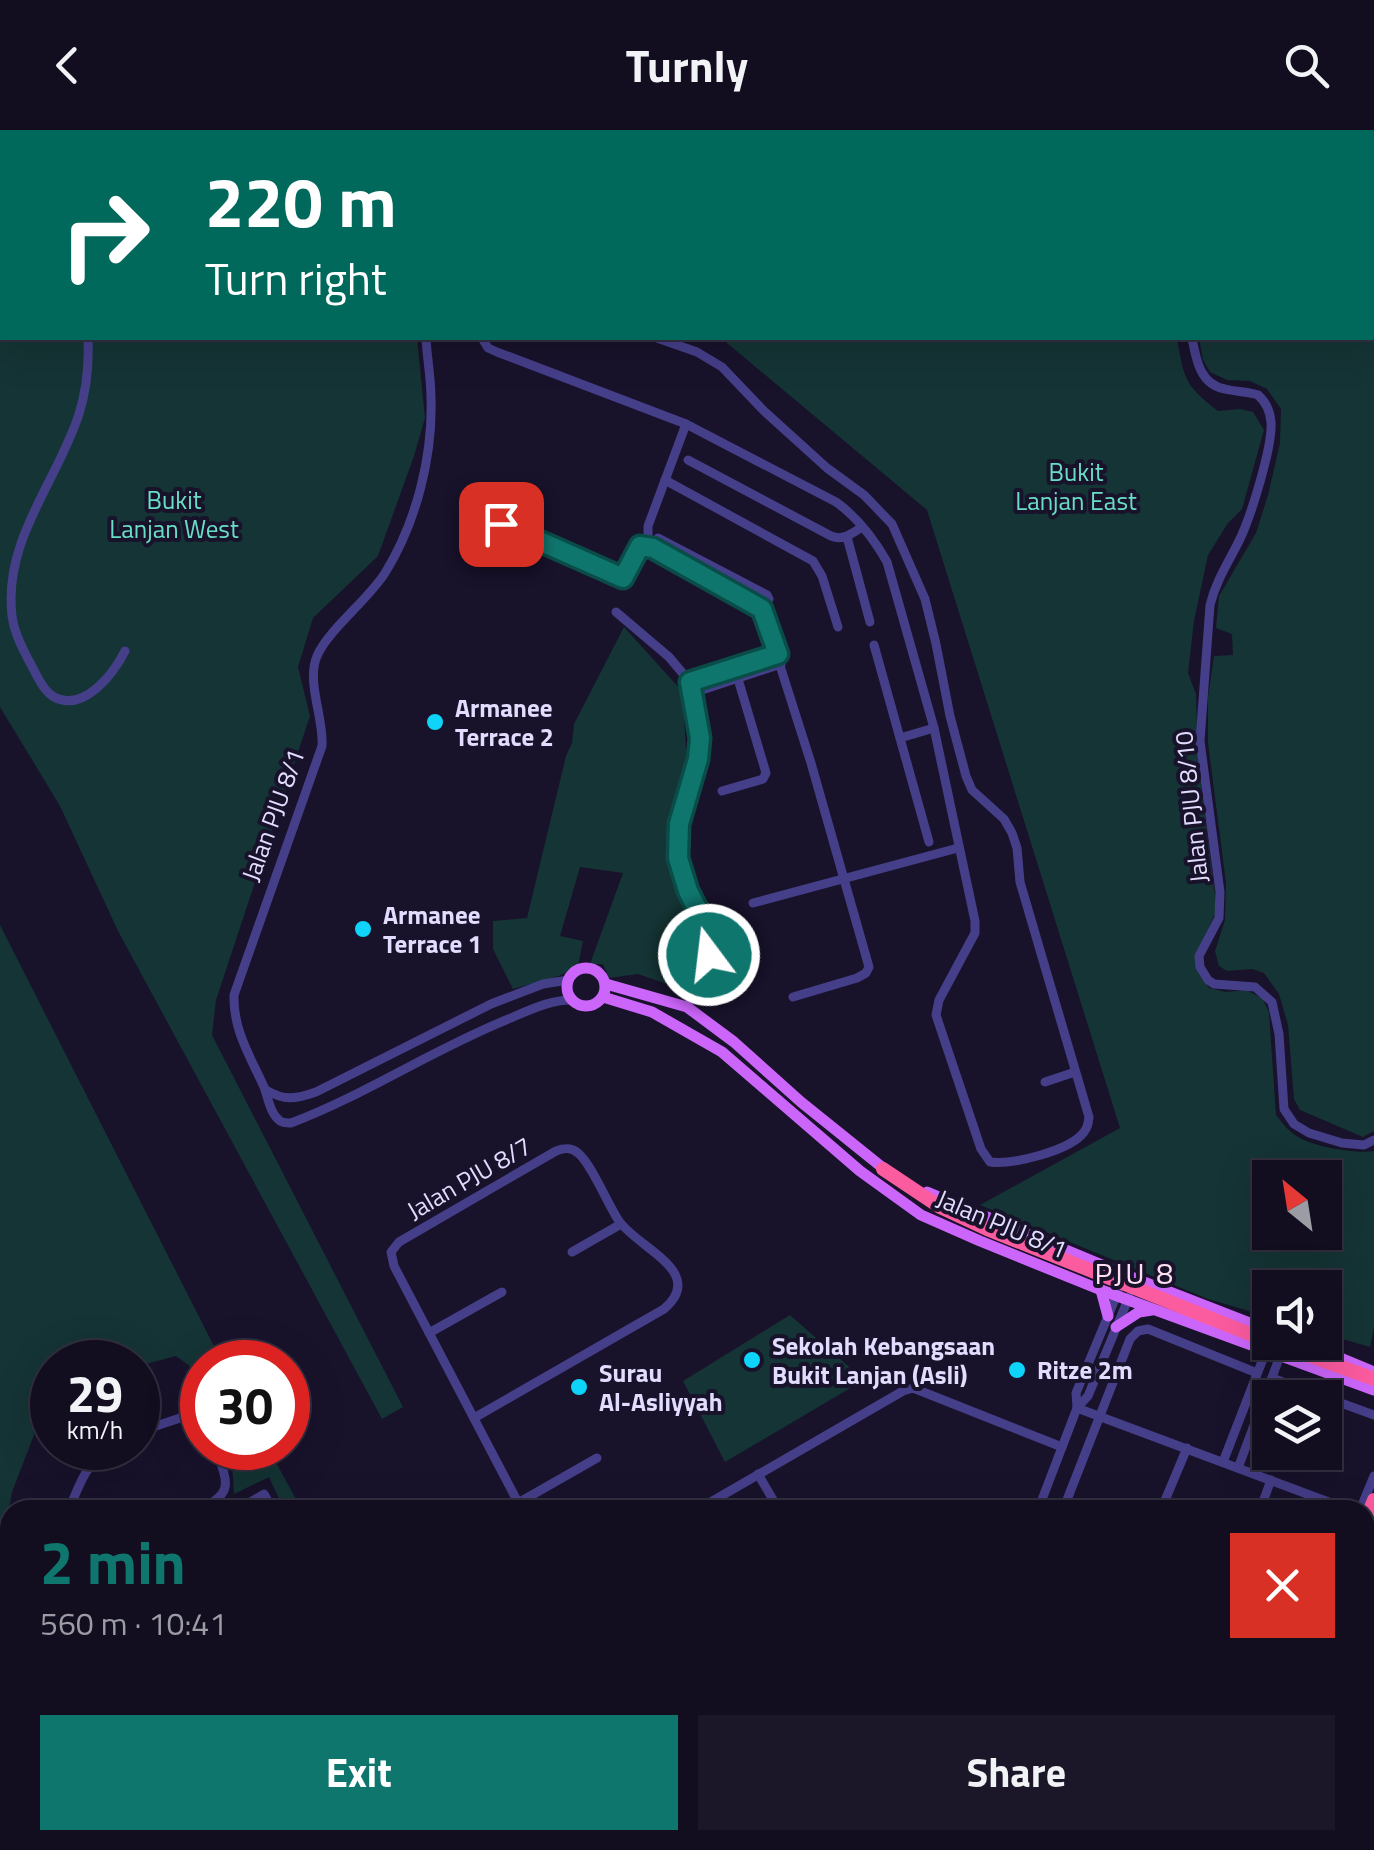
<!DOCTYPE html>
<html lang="en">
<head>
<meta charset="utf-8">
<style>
  :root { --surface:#120e20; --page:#1b1729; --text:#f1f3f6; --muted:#9c9ca5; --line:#312e3e; --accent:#0f766e }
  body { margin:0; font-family:"Titillium Web",sans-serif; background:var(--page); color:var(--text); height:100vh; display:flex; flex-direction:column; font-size:38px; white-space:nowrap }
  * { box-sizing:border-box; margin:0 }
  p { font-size:32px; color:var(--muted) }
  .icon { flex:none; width:55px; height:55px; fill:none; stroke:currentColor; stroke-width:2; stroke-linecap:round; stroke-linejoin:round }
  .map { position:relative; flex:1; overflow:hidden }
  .drawer { position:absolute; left:0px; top:1370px; width:1375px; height:350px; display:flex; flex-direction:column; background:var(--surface); border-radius:30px 30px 0 0; box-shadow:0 10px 40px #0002,0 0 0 2px var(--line) }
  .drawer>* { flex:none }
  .top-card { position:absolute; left:0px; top:0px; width:1375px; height:210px; box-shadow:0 10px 40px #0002,0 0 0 2px var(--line); background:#00695c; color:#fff; overflow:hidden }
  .needle { width:65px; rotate:330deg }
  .tools { position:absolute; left:1252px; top:1030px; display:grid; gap:20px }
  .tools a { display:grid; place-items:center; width:90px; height:90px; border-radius:0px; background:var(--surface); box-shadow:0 10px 40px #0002,0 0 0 2px var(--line); font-size:50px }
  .speed { position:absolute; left:30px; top:1210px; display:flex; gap:20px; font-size:50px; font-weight:700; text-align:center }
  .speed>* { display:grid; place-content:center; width:130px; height:130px; border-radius:50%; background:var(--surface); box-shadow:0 10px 40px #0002,0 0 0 2px var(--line); line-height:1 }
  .speed small { font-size:25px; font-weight:400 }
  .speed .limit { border:15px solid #d22; background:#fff; color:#111 }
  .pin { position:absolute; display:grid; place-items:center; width:85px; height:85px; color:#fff; margin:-42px; border-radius:20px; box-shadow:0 5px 15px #0006 }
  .me { position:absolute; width:110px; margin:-55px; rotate:345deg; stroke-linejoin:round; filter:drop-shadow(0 0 8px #0008) }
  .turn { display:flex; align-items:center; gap:35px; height:210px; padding:0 40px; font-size:45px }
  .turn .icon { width:130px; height:130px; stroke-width:2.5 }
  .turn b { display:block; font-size:70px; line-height:85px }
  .round { display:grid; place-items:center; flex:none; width:105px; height:105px; border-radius:0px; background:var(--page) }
  .headline { display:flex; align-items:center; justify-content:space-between; height:170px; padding:0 40px }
  h1 { font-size:60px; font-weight:700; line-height:75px; color:var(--accent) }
  .action { display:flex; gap:20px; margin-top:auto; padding:20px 40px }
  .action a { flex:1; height:115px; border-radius:0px; background:var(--accent); color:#fff; font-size:40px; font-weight:700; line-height:115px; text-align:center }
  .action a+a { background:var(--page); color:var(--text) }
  header { display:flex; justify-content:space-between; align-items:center; height:130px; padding:0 40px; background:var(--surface); font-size:45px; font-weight:700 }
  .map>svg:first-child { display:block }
</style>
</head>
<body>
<header><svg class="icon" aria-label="back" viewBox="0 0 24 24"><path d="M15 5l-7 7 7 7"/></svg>Turnly<svg class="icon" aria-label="search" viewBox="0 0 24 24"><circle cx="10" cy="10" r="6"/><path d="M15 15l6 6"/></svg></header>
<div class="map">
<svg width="1374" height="1720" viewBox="0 0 1374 1720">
  <rect width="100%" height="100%" fill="#18122b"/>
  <!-- green -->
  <g fill="#153435" fill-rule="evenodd">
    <path d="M467 0H1088L1087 2H466Z"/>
    <path d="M1264 0H1374V1001L1363 1007 1300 980 1294 969 1288 895 1279 864 1264 843 1252 839 1227 841 1219 836 1215 821 1225 790 1226 753 1208 613V567L1214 526 1233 525 1232 504 1216 498 1219 466 1256 403 1268 365 1280 313 1281 279 1267 259 1250 251 1227 250 1210 242 1203 230 1199 208H1372V2H1264Z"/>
    <path d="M2 181V208H417L425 288 414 326 378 426 313 488 298 537 310 586 216 870 212 905 403 1277 382 1289 118 801 60 676 0 577V189Z"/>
    <path d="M721 208H1177C1184 248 1184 255 1218 281L1240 279 1253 282 1264 300 1242 379 1228 393 1208 425 1194 491 1188 543 1196 564 1198 633 1217 780 1197 823 1199 844 1209 858 1226 862 1246 860 1262 868 1269 882 1276 985C1283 994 1289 1002 1300 1008 1316 1017 1356 1024 1374 1021V1198L1370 1217 1325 1204V1158H1270V1187L1208 1169 980 1075 1120 998 927 380ZM1270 1048H1325V1102H1270Z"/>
    <path d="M624 497 682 561 687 632 672 696 674 744 700 805 699 838 687 861 638 844 609 848 603 834H590L623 743 580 737 560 806 583 811 578 836C560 849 535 852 513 859L493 819V791L527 788 566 626 572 613 574 594Z"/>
    <path d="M0 795 222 1232H202V1245L176 1226 138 1236V1232H52V1274L44 1279 12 1362 0 1431Z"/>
    <path d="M790 1185 864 1250 725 1332 683 1251Z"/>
    <path d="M231 1318H268L302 1380H284L269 1347 234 1364Z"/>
  </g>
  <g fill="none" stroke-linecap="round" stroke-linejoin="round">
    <!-- minor -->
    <g stroke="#453e89" stroke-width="9">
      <path d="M222 0 226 2"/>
      <path d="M265 0 274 2"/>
      <path d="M425 0 444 2"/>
      <path d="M1120 0 1121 2"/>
      <path d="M67 2 68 0"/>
      <path d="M127 2 128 0"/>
      <path d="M300 2 308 0"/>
      <path d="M0 163 2 156"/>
      <path d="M88 208C89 233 87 259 79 284 57 352 3 410 12 486 14 502 21 515 28 529 35 541 42 560 54 567 84 583 114 543 125 521"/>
      <path d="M426 208C427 228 431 248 431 268 433 327 416 393 385 443 368 470 328 500 317 526 306 552 324 588 322 616L234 865C233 900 250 926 264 957 268 967 269 979 276 987 282 994 283 992 291 993 365 965 432 920 506 890 528 881 548 870 572 870"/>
      <path d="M482 208 488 218 497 222 686 294 836 372C857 387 874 409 887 432L934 598 975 791V803L939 870 936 885 981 1019 990 1032C1012 1035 1070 1021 1084 1002 1088 997 1088 994 1089 987L1020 752 1017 718 1012 703 1004 689 972 660 966 646 950 586 936 514 925 469 892 394 864 365 827 338 763 280 722 237 697 222 657 208"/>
      <path d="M1192 208C1196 229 1200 255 1225 259 1236 262 1247 261 1258 265 1266 272 1270 281 1271 292 1273 316 1250 389 1239 411 1228 433 1216 451 1210 475L1200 611 1220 762 1219 788 1199 826 1200 837 1208 850 1214 854 1255 857 1272 872 1279 904 1284 979 1294 994 1309 1003 1342 1013 1364 1015 1374 1010"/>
      <path d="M686 294 648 396V408L653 418 762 479 811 633 869 837 866 843 857 848 793 867"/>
      <path d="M688 330 831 406C843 411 851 404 862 397"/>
      <path d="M665 350 813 431 822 446 838 497"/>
      <path d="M471 380 623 448 639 416 653 418"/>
      <path d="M847 407 870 492"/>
      <path d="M658 408 767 465 769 469 762 479"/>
      <path d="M616 482 669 527 690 552 700 608 698 629 679 694 678 728 688 761 704 792 709 825"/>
      <path d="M874 515 929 712"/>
      <path d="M690 552 778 524"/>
      <path d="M693 563 781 534"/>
      <path d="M900 608 934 598"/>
      <path d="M722 661 763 649 766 643 738 549"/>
      <path d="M753 773 958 718"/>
      <path d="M687 877 709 825 718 816 721 810 718 799 704 792"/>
      <path d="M1045 952 1075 942"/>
      <path d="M266 960C284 971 296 969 316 962L491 874 543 854 569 850"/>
      <path d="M572 1122 621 1094"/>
      <path d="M429 1203 502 1162"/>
      <path d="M1272 1248 1374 1285"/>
      <path d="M1077 1277 1076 1263 1118 1162"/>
      <path d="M1077 1278 1350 1380"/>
      <path d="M474 1288 664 1179C707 1142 639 1119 619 1091 608 1075 591 1033 578 1023 571 1017 564 1018 556 1021L399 1112 391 1122 394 1136 522 1380"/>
      <path d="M138 1302 186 1286 194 1284 202 1286"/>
      <path d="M1223 1332 1266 1221"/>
      <path d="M1238 1338 1280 1226"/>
      <path d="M758 1344 779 1380"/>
      <path d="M518 1373 597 1328"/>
      <path d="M69 1380C78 1357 87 1332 109 1318"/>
      <path d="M200 1380C237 1360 225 1353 217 1318"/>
      <path d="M237 1380 264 1364 273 1380"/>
      <path d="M697 1380 903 1261 913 1258 1062 1317"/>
      <path d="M1038 1380 1077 1278 1088 1266 1129 1167"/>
      <path d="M1063 1380 1130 1209 1138 1201 1148 1199 1257 1243"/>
      <path d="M1161 1380 1187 1318"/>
      <path d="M1260 1380 1271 1350"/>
      <path d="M1360 1380 1374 1346"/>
      <path d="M1365 1505 1374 1479"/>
      <path d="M1365 1529 1374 1533"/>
      <path d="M1365 1658 1374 1653"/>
      <path d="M447 1710 453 1720"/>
      <path d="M463 1710 469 1720"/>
      <path d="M35 1720 52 1710"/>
      <path d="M275 1720 292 1710"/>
      <path d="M886 1720 902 1710"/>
      <path d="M1256 1720 1274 1710"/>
    </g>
    <!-- major -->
    <g stroke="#cc66fb" stroke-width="11">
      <circle cx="586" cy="857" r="19"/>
      <path d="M606 854 687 877 734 912 801 972 888 1042"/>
      <path d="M603 867 652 882 722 922 860 1041 921 1085 980 1111 1101 1160 1374 1260"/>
      <path d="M927 1062 1126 1145 1270 1201"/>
      <path d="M1101 1160 1108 1186"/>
      <path d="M1116 1197 1139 1182 1152 1180"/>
      <path d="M1302 1212 1374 1242"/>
    </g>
    <!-- highway -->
    <g stroke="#fb5b9f" stroke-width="14">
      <path d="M883 1039 940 1077 987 1099 1270 1212"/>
      <path d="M1272 1212 1374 1249"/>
      <path d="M1365 1393 1374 1370"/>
      <path d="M1365 1445 1374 1422"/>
      <path d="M856 1720 874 1710"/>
      <path d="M900 1720 918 1710"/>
    </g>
  </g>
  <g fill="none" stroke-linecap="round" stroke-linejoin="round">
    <!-- route casing -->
    <g stroke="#0a4d48" stroke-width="25">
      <path id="route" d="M501 394 623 448 640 416 653 418 762 479 778 524 690 552 700 608 698 629 679 694 678 728 688 761 704 792 709 825"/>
    </g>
    <!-- route -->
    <use href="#route" stroke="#0f766e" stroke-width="18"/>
  </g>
  <!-- markers -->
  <g fill="#0ed4f9" stroke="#18122b" stroke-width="4">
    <circle cx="435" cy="592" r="10"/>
    <circle cx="363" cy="799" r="10"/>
    <circle cx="752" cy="1230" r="10"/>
    <circle cx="1017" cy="1240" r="10"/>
    <circle cx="579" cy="1257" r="10"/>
  </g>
  <g text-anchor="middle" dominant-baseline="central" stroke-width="8" stroke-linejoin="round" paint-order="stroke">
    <!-- park labels -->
    <g font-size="25" fill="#68dec7" stroke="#18122b">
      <text x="1076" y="342">Bukit<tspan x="1076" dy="29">Lanjan East</tspan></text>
      <text x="174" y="370">Bukit<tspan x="174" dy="29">Lanjan West</tspan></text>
    </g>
    <!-- poi labels -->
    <g font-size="25" font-weight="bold" fill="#e2ddfe" stroke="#18122b" text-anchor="start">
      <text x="455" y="578">Armanee<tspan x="455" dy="29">Terrace 2</tspan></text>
      <text x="383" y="785">Armanee<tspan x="383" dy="29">Terrace 1</tspan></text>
      <text x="772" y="1216">Sekolah Kebangsaan<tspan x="772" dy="29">Bukit Lanjan (Asli)</tspan></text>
      <text x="1037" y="1240">Ritze 2m</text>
      <text x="599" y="1243">Surau<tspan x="599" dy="29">Al-Asliyyah</tspan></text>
    </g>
    <!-- street labels -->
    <g font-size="25" fill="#e2ddfe" stroke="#18122b">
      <text transform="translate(1191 677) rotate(-96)">Jalan PJU 8/10</text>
      <text transform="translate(273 685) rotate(-70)">Jalan PJU 8/1</text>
      <text transform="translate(469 1048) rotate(-30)">Jalan PJU 8/7</text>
      <text transform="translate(1002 1094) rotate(23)">Jalan PJU 8/1</text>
    </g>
    <!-- quarter labels -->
    <g font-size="30" letter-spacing="2.5" fill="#fedef1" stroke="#18122b">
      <text x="1135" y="1143">PJU 8</text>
    </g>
  </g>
</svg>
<div class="tools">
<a><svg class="needle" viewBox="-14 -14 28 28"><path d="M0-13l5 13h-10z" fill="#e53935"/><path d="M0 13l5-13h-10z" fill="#9c9ca5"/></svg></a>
<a><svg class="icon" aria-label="sound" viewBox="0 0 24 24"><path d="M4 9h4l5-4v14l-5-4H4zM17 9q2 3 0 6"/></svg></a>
<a><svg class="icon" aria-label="layers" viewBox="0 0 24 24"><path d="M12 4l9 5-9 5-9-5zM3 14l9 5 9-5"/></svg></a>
</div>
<div class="speed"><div>29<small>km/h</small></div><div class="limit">30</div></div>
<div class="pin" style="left:501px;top:394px;background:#d93025"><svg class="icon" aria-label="arrive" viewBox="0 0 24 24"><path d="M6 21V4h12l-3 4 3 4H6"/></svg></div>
<svg class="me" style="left:709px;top:825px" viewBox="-20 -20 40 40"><circle r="17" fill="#0f766e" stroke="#fff" stroke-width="3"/><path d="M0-11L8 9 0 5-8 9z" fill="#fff"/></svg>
<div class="top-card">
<div class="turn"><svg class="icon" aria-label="right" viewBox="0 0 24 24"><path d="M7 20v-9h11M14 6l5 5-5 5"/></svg><div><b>220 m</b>Turn right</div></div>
</div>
<section class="drawer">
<div class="headline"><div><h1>2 min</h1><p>560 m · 10:41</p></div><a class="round" style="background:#d93025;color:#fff"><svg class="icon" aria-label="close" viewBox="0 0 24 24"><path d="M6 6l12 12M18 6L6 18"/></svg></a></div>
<div class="action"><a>Exit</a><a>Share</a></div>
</section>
</div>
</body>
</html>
